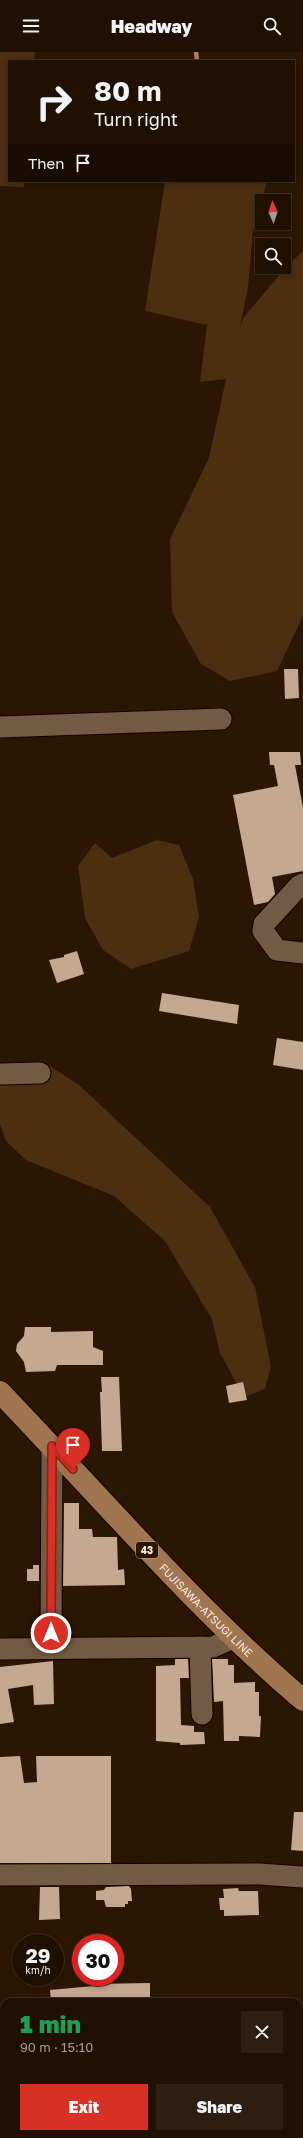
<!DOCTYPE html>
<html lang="en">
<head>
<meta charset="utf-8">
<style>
  :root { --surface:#201002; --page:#2d1e11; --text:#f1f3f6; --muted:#a29d99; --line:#3d3024; --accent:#d93025 }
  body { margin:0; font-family:"Golos Text",sans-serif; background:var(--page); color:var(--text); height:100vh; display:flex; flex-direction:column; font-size:15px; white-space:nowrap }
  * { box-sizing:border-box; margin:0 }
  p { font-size:13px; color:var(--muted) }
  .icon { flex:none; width:22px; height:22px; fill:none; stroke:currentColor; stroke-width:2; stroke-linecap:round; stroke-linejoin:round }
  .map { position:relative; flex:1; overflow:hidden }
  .details { position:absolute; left:0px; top:1946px; width:303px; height:140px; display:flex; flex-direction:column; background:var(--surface); border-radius:12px 12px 0 0; box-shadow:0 2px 6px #0003,0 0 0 1px var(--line) }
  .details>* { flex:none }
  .guide { position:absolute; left:8px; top:8px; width:287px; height:122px; border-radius:0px; box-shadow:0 2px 6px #0003,0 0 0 1px var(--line); background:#201002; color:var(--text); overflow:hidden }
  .needle { width:26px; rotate:357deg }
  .fabs { position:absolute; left:255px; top:142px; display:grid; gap:8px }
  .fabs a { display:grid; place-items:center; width:36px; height:36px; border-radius:0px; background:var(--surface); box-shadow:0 2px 6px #0003,0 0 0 1px var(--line); font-size:20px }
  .speed { position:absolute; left:12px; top:1882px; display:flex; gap:8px; font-size:20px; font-weight:700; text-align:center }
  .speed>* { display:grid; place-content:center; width:52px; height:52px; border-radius:50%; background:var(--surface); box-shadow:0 2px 6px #0003,0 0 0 1px var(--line); line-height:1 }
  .speed small { font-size:10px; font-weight:400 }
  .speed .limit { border:6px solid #d22; background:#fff; color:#111 }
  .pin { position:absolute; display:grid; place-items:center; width:34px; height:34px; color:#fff; margin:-41px -17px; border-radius:50% 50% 50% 0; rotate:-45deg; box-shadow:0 0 4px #0007 }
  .pin .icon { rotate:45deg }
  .me { position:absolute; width:44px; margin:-22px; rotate:0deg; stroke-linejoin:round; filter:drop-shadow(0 0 3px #0008) }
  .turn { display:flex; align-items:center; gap:14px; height:84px; padding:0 20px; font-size:18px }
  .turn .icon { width:52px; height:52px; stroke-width:2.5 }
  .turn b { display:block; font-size:28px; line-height:34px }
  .then { display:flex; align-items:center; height:38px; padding:0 20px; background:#0003; gap:8px; font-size:15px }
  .round { display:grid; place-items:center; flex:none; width:42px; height:42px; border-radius:0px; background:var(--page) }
  .headline { display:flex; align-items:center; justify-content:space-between; height:68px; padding:0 20px }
  h1 { font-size:24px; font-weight:800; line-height:30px; color:#1e9e55 }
  .action { display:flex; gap:8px; margin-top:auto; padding:8px 20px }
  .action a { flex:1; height:46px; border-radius:0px; background:var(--accent); color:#fff; font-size:16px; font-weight:800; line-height:46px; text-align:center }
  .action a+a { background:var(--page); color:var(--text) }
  header { display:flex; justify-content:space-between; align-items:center; height:52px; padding:0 20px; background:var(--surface); font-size:18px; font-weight:800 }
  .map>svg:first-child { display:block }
</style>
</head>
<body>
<header><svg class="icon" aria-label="menu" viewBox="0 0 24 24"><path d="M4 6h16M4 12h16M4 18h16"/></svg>Headway<svg class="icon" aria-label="search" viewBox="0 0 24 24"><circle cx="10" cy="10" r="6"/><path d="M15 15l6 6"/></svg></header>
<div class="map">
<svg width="303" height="2086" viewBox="0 0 303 2086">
  <rect width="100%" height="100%" fill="#2b1603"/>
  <!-- green -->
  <g fill="#4c2e10">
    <path d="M0 0H35L34 9H9V129H24V135L0 134Z"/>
    <path d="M165 129H267L253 179 248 236 240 274 244 265 287 214 303 199V564L277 619 230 629 201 612 172 560 170 487 209 406 226 327 200 330 207 273 145 259Z"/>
    <path d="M157 788 179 793 193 827 199 865 189 899 131 917 103 898 85 866 78 814 95 791 112 806Z"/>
    <path d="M47 1012 79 1033 210 1155 255 1235 271 1315 265 1337 244 1345 220 1301 212 1267 165 1189 114 1144 26 1108 6 1089 0 1072V1018Z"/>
  </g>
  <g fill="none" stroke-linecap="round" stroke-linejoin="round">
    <!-- stream -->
    <path stroke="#b3834e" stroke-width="4.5" d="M196 0 197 9"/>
  </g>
  <!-- building -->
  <g fill="#c4a890">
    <path d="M284 617H298L299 646 285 647Z"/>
    <path d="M269 700H300L301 713H295L303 756V819L272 825 275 842 268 850 254 853 233 743 278 734 274 713H270Z"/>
    <path d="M77 899 84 922 57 931 49 908 64 905V903Z"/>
    <path d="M162 941 239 953 237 972 159 959Z"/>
    <path d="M277 986 303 990V1018L273 1013Z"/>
    <path d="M25 1275H51V1280L93 1279V1295L103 1299V1313H57L55 1319 26 1320 24 1310 16 1299 17 1292 24 1284Z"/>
    <path d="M101 1325H119L122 1399H102L100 1340H102Z"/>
    <path d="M243 1330 247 1348 229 1351 226 1334Z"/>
    <path d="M64 1451H79V1477H92L93 1485H117L118 1518 124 1517 125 1533 63 1534Z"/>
    <path d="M33 1513H39V1529H27V1517H33Z"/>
    <path d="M175 1607H188L189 1626H180L181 1673 194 1674V1680H204L205 1692 180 1693V1691L156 1689V1614L175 1613Z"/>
    <path d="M212 1607H228V1613H234V1631L255 1630V1640H259V1664H261L260 1685 239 1684V1689H224L223 1649 214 1650Z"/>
    <path d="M53 1609 54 1652 34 1653 33 1633 8 1637 14 1670 0 1672V1615Z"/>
    <path d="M20 1704 24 1731 37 1730 36 1704H111V1811H0V1705Z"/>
    <path d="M294 1760H303V1799L291 1798Z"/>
    <path d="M129 1834 131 1837 132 1849H128V1852H125V1855H106L104 1848H96V1839L104 1838 106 1835Z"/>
    <path d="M40 1835H59L60 1867 39 1868Z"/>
    <path d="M238 1836 239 1839H258L259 1863 224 1864V1858H220L219 1846H224L223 1837Z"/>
    <path d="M150 1931V1950H75L74 1948 51 1950 50 1938 94 1934V1932Z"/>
  </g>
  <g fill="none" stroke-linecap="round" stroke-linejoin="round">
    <!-- minor casing -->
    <g stroke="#120200" stroke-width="23">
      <g id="minor">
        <path d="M0 675 221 667"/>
        <path d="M303 832 299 834 264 872 263 879 277 898 303 901"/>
        <path d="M0 1022 40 1021"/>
        <path d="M200 1595 202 1662"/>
        <path d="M51 1596 52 1394"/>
        <path d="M0 1597 213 1595 233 1586"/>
        <path d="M0 1823 259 1822 303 1825"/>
      </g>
    </g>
    <!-- major casing -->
    <g stroke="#120200" stroke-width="24">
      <g id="major">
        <path id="s1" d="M0 1340C100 1444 193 1554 303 1648"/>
      </g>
    </g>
    <!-- minor -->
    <use href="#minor" stroke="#735a44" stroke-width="21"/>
    <!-- major -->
    <use href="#major" stroke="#9f7550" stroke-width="22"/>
  </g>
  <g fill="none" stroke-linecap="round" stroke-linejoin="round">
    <!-- route casing -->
    <g stroke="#8d1f18" stroke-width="10">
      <path id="route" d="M51 1581 52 1394 73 1417"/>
    </g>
    <!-- route -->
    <use href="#route" stroke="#d93025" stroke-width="7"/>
  </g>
  <g text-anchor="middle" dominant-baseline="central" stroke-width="4" stroke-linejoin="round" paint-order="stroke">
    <!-- shield labels -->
    <rect fill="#2b1603" stroke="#bdac9e" stroke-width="1" x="136" y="1490" width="22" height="16" rx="3"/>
    <g font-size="10" font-weight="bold" fill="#fbece0">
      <text x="147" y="1498">43</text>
    </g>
    <!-- street labels -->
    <g font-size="11" fill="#fbece0" stroke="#2b1603">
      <text stroke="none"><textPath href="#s1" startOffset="300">FUJISAWA-ATSUGI LINE</textPath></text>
    </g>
  </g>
</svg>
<div class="fabs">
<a><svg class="needle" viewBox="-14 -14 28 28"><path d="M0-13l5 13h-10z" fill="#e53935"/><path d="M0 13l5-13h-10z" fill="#a29d99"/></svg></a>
<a><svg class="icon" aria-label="search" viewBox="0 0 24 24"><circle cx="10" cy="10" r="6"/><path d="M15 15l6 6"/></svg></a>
</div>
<div class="speed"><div>29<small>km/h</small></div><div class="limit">30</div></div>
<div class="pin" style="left:73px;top:1417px;background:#d93025"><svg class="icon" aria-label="arrive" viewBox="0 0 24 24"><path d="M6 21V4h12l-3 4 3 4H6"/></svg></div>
<svg class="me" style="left:51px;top:1581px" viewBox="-20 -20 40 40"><circle r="17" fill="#d93025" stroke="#fff" stroke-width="3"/><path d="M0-11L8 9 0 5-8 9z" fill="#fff"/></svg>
<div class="guide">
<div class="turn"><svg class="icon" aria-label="right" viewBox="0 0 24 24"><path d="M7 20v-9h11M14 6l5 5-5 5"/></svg><div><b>80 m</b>Turn right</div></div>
<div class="then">Then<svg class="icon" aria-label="arrive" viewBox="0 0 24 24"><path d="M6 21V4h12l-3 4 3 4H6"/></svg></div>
</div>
<section class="details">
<div class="headline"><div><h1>1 min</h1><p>90 m · 15:10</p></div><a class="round"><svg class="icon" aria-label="close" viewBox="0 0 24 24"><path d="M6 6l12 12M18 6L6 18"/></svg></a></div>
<div class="action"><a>Exit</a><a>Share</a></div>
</section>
</div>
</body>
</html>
